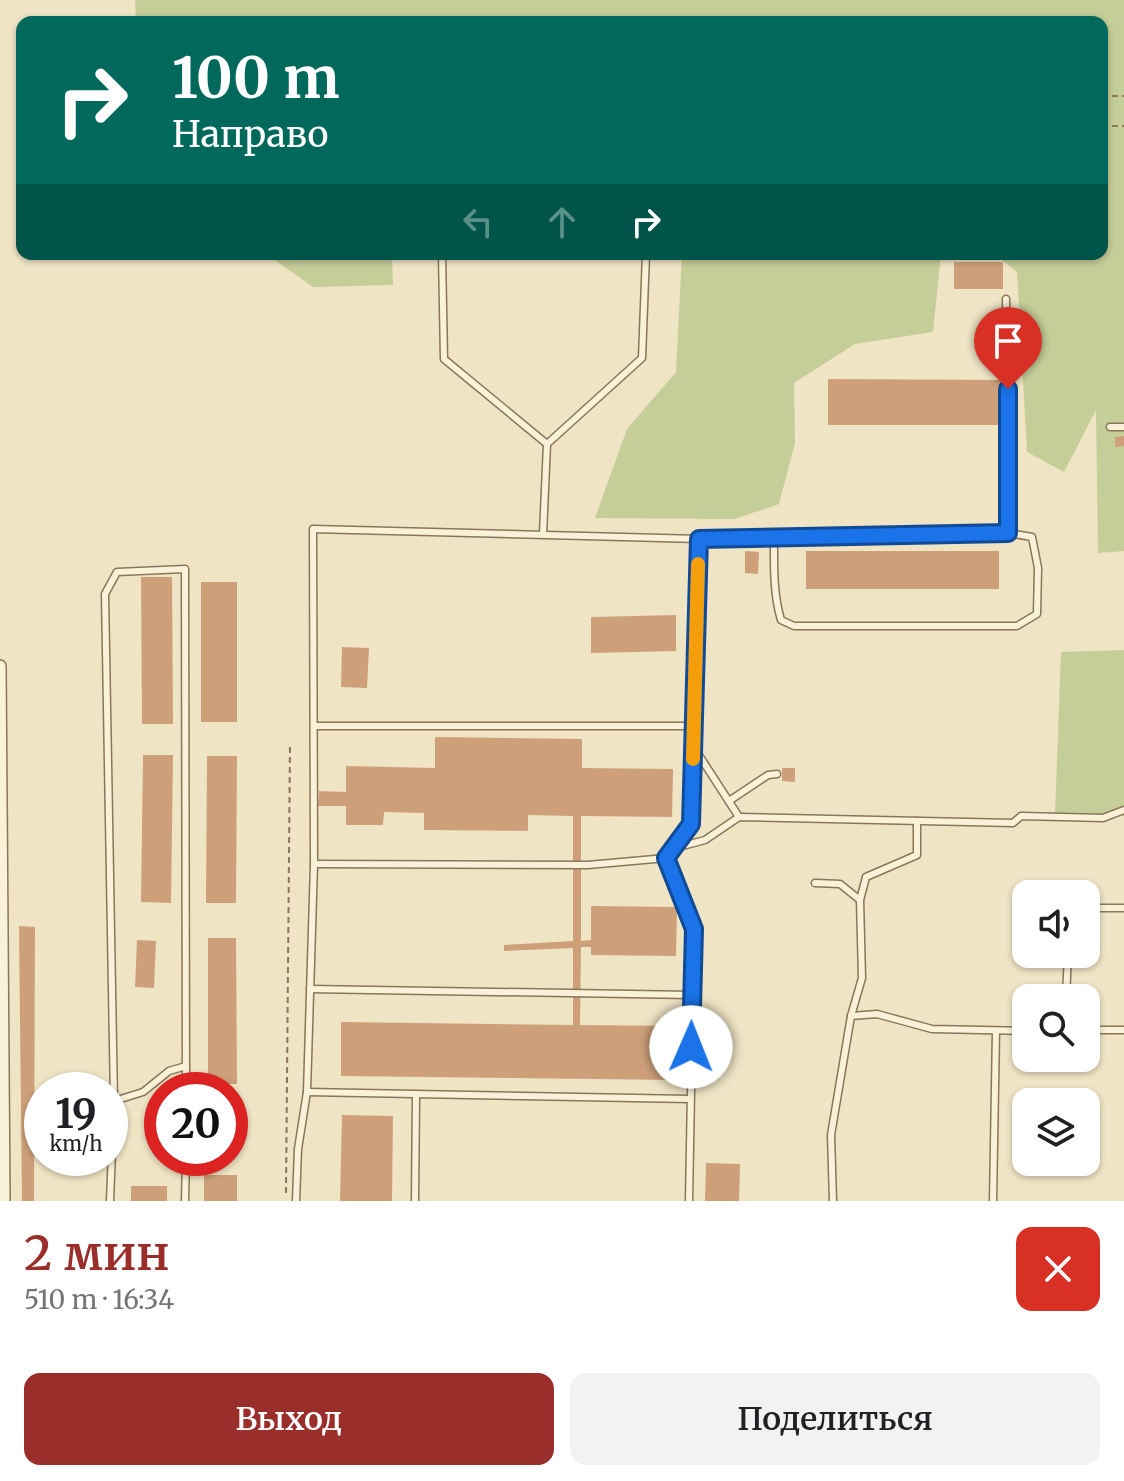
<!DOCTYPE html>
<html lang="ru">
<head>
<meta charset="utf-8">
<style>
  :root { --surface:#fff; --page:#f2f2f2; --text:#202124; --muted:#757577; --accent:#992e2a }
  body { margin:0; font-family:Merriweather,serif; background:var(--page); color:var(--text); height:100vh; display:flex; flex-direction:column; font-size:30px; white-space:nowrap }
  * { box-sizing:border-box; margin:0 }
  p { font-size:26px; color:var(--muted) }
  .icon { flex:none; width:44px; height:44px; fill:none; stroke:currentColor; stroke-width:2; stroke-linecap:round; stroke-linejoin:round }
  .map { position:relative; height:1201px; overflow:hidden }
  .details { display:flex; flex-direction:column; background:var(--surface); flex:1 }
  .details>* { flex:none }
  .guide { position:absolute; left:16px; top:16px; width:1092px; height:244px; border-radius:16px; box-shadow:0 2px 6px #0004; background:#00695c; color:#fff; overflow:hidden }
  .buttons { position:absolute; left:1012px; top:880px; display:grid; gap:16px }
  .buttons a { display:grid; place-items:center; width:88px; height:88px; border-radius:16px; background:var(--surface); box-shadow:0 2px 6px #0004; font-size:40px }
  .speed { position:absolute; left:24px; top:1072px; display:flex; gap:16px; font-size:40px; font-weight:700; text-align:center }
  .speed>* { display:grid; place-content:center; width:104px; height:104px; border-radius:50%; background:var(--surface); box-shadow:0 2px 6px #0004; line-height:1 }
  .speed small { font-size:20px; font-weight:400 }
  .speed .limit { border:12px solid #d22; background:#fff; color:#111 }
  .pin { position:absolute; display:grid; place-items:center; width:68px; height:68px; color:#fff; margin:-82px -34px; border-radius:50% 50% 50% 0; rotate:-45deg; box-shadow:0 0 8px #0007 }
  .pin .icon { rotate:45deg }
  .me { position:absolute; width:88px; margin:-44px; rotate:1deg; stroke-linejoin:round; filter:drop-shadow(0 0 6px #0008) }
  .turn { display:flex; align-items:center; gap:28px; height:168px; padding:0 24px; font-size:36px }
  .turn .icon { width:104px; height:104px; stroke-width:2.5 }
  .turn b { display:block; font-size:56px; line-height:68px }
  .lanes { display:flex; align-items:center; height:76px; padding:0 24px; background:#0003; justify-content:center; gap:40px; direction:ltr }
  .lanes .off { opacity:.35 }
  .round { display:grid; place-items:center; flex:none; width:84px; height:84px; border-radius:16px; background:var(--page) }
  .overview { display:flex; align-items:center; justify-content:space-between; height:136px; padding:0 24px }
  h1 { font-size:48px; font-weight:600; line-height:60px; color:var(--accent) }
  .primary-button { display:flex; gap:16px; margin-top:auto; padding:16px 24px }
  .primary-button a { flex:1; height:92px; border-radius:16px; background:var(--accent); color:#fff; font-size:32px; font-weight:600; line-height:92px; text-align:center }
  .primary-button a+a { background:var(--page); color:var(--text) }
  .map>svg:first-child { display:block }
</style>
</head>
<body>
<div class="map">
<svg width="1124" height="1201" viewBox="0 0 1124 1201">
  <rect width="100%" height="100%" fill="#efe4c4"/>
  <!-- green -->
  <g fill="#c5cd98">
    <path d="M135 0H1124V551L1098 553 1096 410 1064 472 1027 452 1017 272 994 254H1102V22H136Z"/>
    <path d="M266 254H392L393 285 313 287Z"/>
    <path d="M682 254H941L933 332 855 344 794 383 795 443 779 504 734 519 595 518 627 429 676 372Z"/>
    <path d="M1124 650V816L1055 815 1061 652Z"/>
  </g>
  <!-- building -->
  <g fill="#cda07a">
    <rect x="954" y="262" width="49" height="27"/>
    <path d="M828 379 1001 380 1000 425H828Z"/>
    <path d="M1124 436V446L1115 447V437Z"/>
    <path d="M745 551 759 552 758 574 745 573Z"/>
    <rect x="806" y="551" width="193" height="38"/>
    <path d="M141 577H172L173 724H142Z"/>
    <rect x="201" y="582" width="36" height="140"/>
    <path d="M676 615V651L591 653V617Z"/>
    <path d="M342 647 369 648 367 688 341 687Z"/>
    <path d="M435 737 582 739V768L673 769 672 817 581 816V941L591 940V906L677 907 676 956 591 955V947H581L580 1025 676 1026 675 1080 341 1076V1022L573 1025V948L504 951V945L573 941V816L528 815V831L424 830V813L384 812 383 825H346V806H318L319 791 346 792V766L435 768Z"/>
    <path d="M143 755H173L171 903 141 902Z"/>
    <path d="M207 756H237L236 903H206Z"/>
    <path d="M782 768H795V782L782 781Z"/>
    <path d="M19 926 35 927 34 1201H22Z"/>
    <path d="M208 938H236L237 1084H208Z"/>
    <path d="M137 940 156 941 154 988 135 987Z"/>
    <path d="M342 1115 393 1116 392 1201H340Z"/>
    <path d="M706 1163 740 1164 739 1201H705Z"/>
    <rect x="204" y="1175" width="33" height="26"/>
    <rect x="131" y="1186" width="36" height="15"/>
  </g>
  <g fill="none" stroke-linecap="round" stroke-linejoin="round">
    <!-- lane casing -->
    <g stroke="#8a765a" stroke-width="9">
      <g id="lane">
        <path d="M442 254 444 359 547 444"/>
        <path d="M1110 427H1124"/>
        <path d="M543 534 547 444 642 358 646 254"/>
        <path d="M774 538C774 565 773 593 781 620L794 626H1017L1037 614 1038 568 1032 537 1008 533"/>
        <path d="M315 726H694"/>
        <path d="M693 746 739 817"/>
        <path d="M729 801 768 775 777 774"/>
        <path d="M676 847 691 824 699 539"/>
        <path d="M666 858 694 929 689 1201"/>
        <path d="M314 864 588 865 666 858 675 848 705 840 739 817 1013 823 1021 816 1103 818 1124 810"/>
        <path d="M815 883 840 884 860 900"/>
        <path d="M1086 908H1124"/>
        <path d="M310 989 692 995"/>
        <path d="M1066 998 1068 954"/>
        <path d="M851 1016 877 1014 932 1029 1026 1031"/>
        <path d="M1086 1030H1124"/>
        <path d="M307 1092 690 1099"/>
        <path d="M114 1101 143 1092 169 1071 186 1066"/>
        <path d="M110 1201 114 1101 105 594 117 572 185 569 186 1090"/>
        <path d="M185 1201 186 1158"/>
        <path d="M296 1201 298 1149 307 1092 314 864 313 529 699 539 1008 533 1006 299"/>
        <path d="M415 1201 416 1095"/>
        <path d="M833 1201 831 1135 851 1016 862 978 860 900 866 877 917 855V821"/>
        <path d="M993 1201 996 1031"/>
      </g>
    </g>
    <!-- street casing -->
    <g stroke="#8a765a" stroke-width="14">
      <path id="street" d="M0 666 4 1201"/>
    </g>
    <!-- path -->
    <g stroke="#8a765a" stroke-width="2" stroke-dasharray="6 4" stroke-linecap="butt">
      <path d="M1102 96H1124"/>
      <path d="M1102 126H1124"/>
      <path d="M286 1193 290 743"/>
    </g>
    <!-- lane -->
    <use href="#lane" stroke="#f9f1d8" stroke-width="6"/>
    <!-- street -->
    <use href="#street" stroke="#f9f1d8" stroke-width="11"/>
  </g>
  <g fill="none" stroke-linecap="round" stroke-linejoin="round">
    <!-- route casing -->
    <g stroke="#114b97" stroke-width="20">
      <path id="route" d="M691 1047 694 929 666 858 691 824 699 539 1008 533V389"/>
    </g>
    <!-- route -->
    <use href="#route" stroke="#1a73e8" stroke-width="14"/>
    <!-- slow -->
    <path stroke="#f59e0b" stroke-width="14" d="M693 759 698 564"/>
  </g>
</svg>
<div class="buttons">
<a><svg class="icon" aria-label="sound" viewBox="0 0 24 24"><path d="M4 9h4l5-4v14l-5-4H4zM17 9q2 3 0 6"/></svg></a>
<a><svg class="icon" aria-label="search" viewBox="0 0 24 24"><circle cx="10" cy="10" r="6"/><path d="M15 15l6 6"/></svg></a>
<a><svg class="icon" aria-label="layers" viewBox="0 0 24 24"><path d="M12 4l9 5-9 5-9-5zM3 14l9 5 9-5"/></svg></a>
</div>
<div class="speed"><div>19<small>km/h</small></div><div class="limit">20</div></div>
<div class="pin" style="left:1008px;top:389px;background:#d93025"><svg class="icon" aria-label="arrive" viewBox="0 0 24 24"><path d="M6 21V4h12l-3 4 3 4H6"/></svg></div>
<svg class="me" style="left:691px;top:1047px" viewBox="-20 -20 40 40"><circle r="19" fill="#fff"/><path d="M0-13L10 11 0 6-10 11z" fill="#1a73e8"/></svg>
<div class="guide">
<div class="turn"><svg class="icon" aria-label="right" viewBox="0 0 24 24"><path d="M7 20v-9h11M14 6l5 5-5 5"/></svg><div><b>100 m</b>Направо</div></div>
<div class="lanes"><svg class="icon off" aria-label="left" viewBox="0 0 24 24"><path d="M17 20v-9H6M10 6l-5 5 5 5"/></svg><svg class="icon off" aria-label="ahead" viewBox="0 0 24 24"><path d="M12 20V5M6 11l6-6 6 6"/></svg><svg class="icon" aria-label="right" viewBox="0 0 24 24"><path d="M7 20v-9h11M14 6l5 5-5 5"/></svg></div>
</div>
</div>
<section class="details">
<div class="overview"><div><h1>2 мин</h1><p>510 m · 16:34</p></div><a class="round" style="background:#d93025;color:#fff"><svg class="icon" aria-label="close" viewBox="0 0 24 24"><path d="M6 6l12 12M18 6L6 18"/></svg></a></div>
<div class="primary-button"><a>Выход</a><a>Поделиться</a></div>
</section>
</body>
</html>
